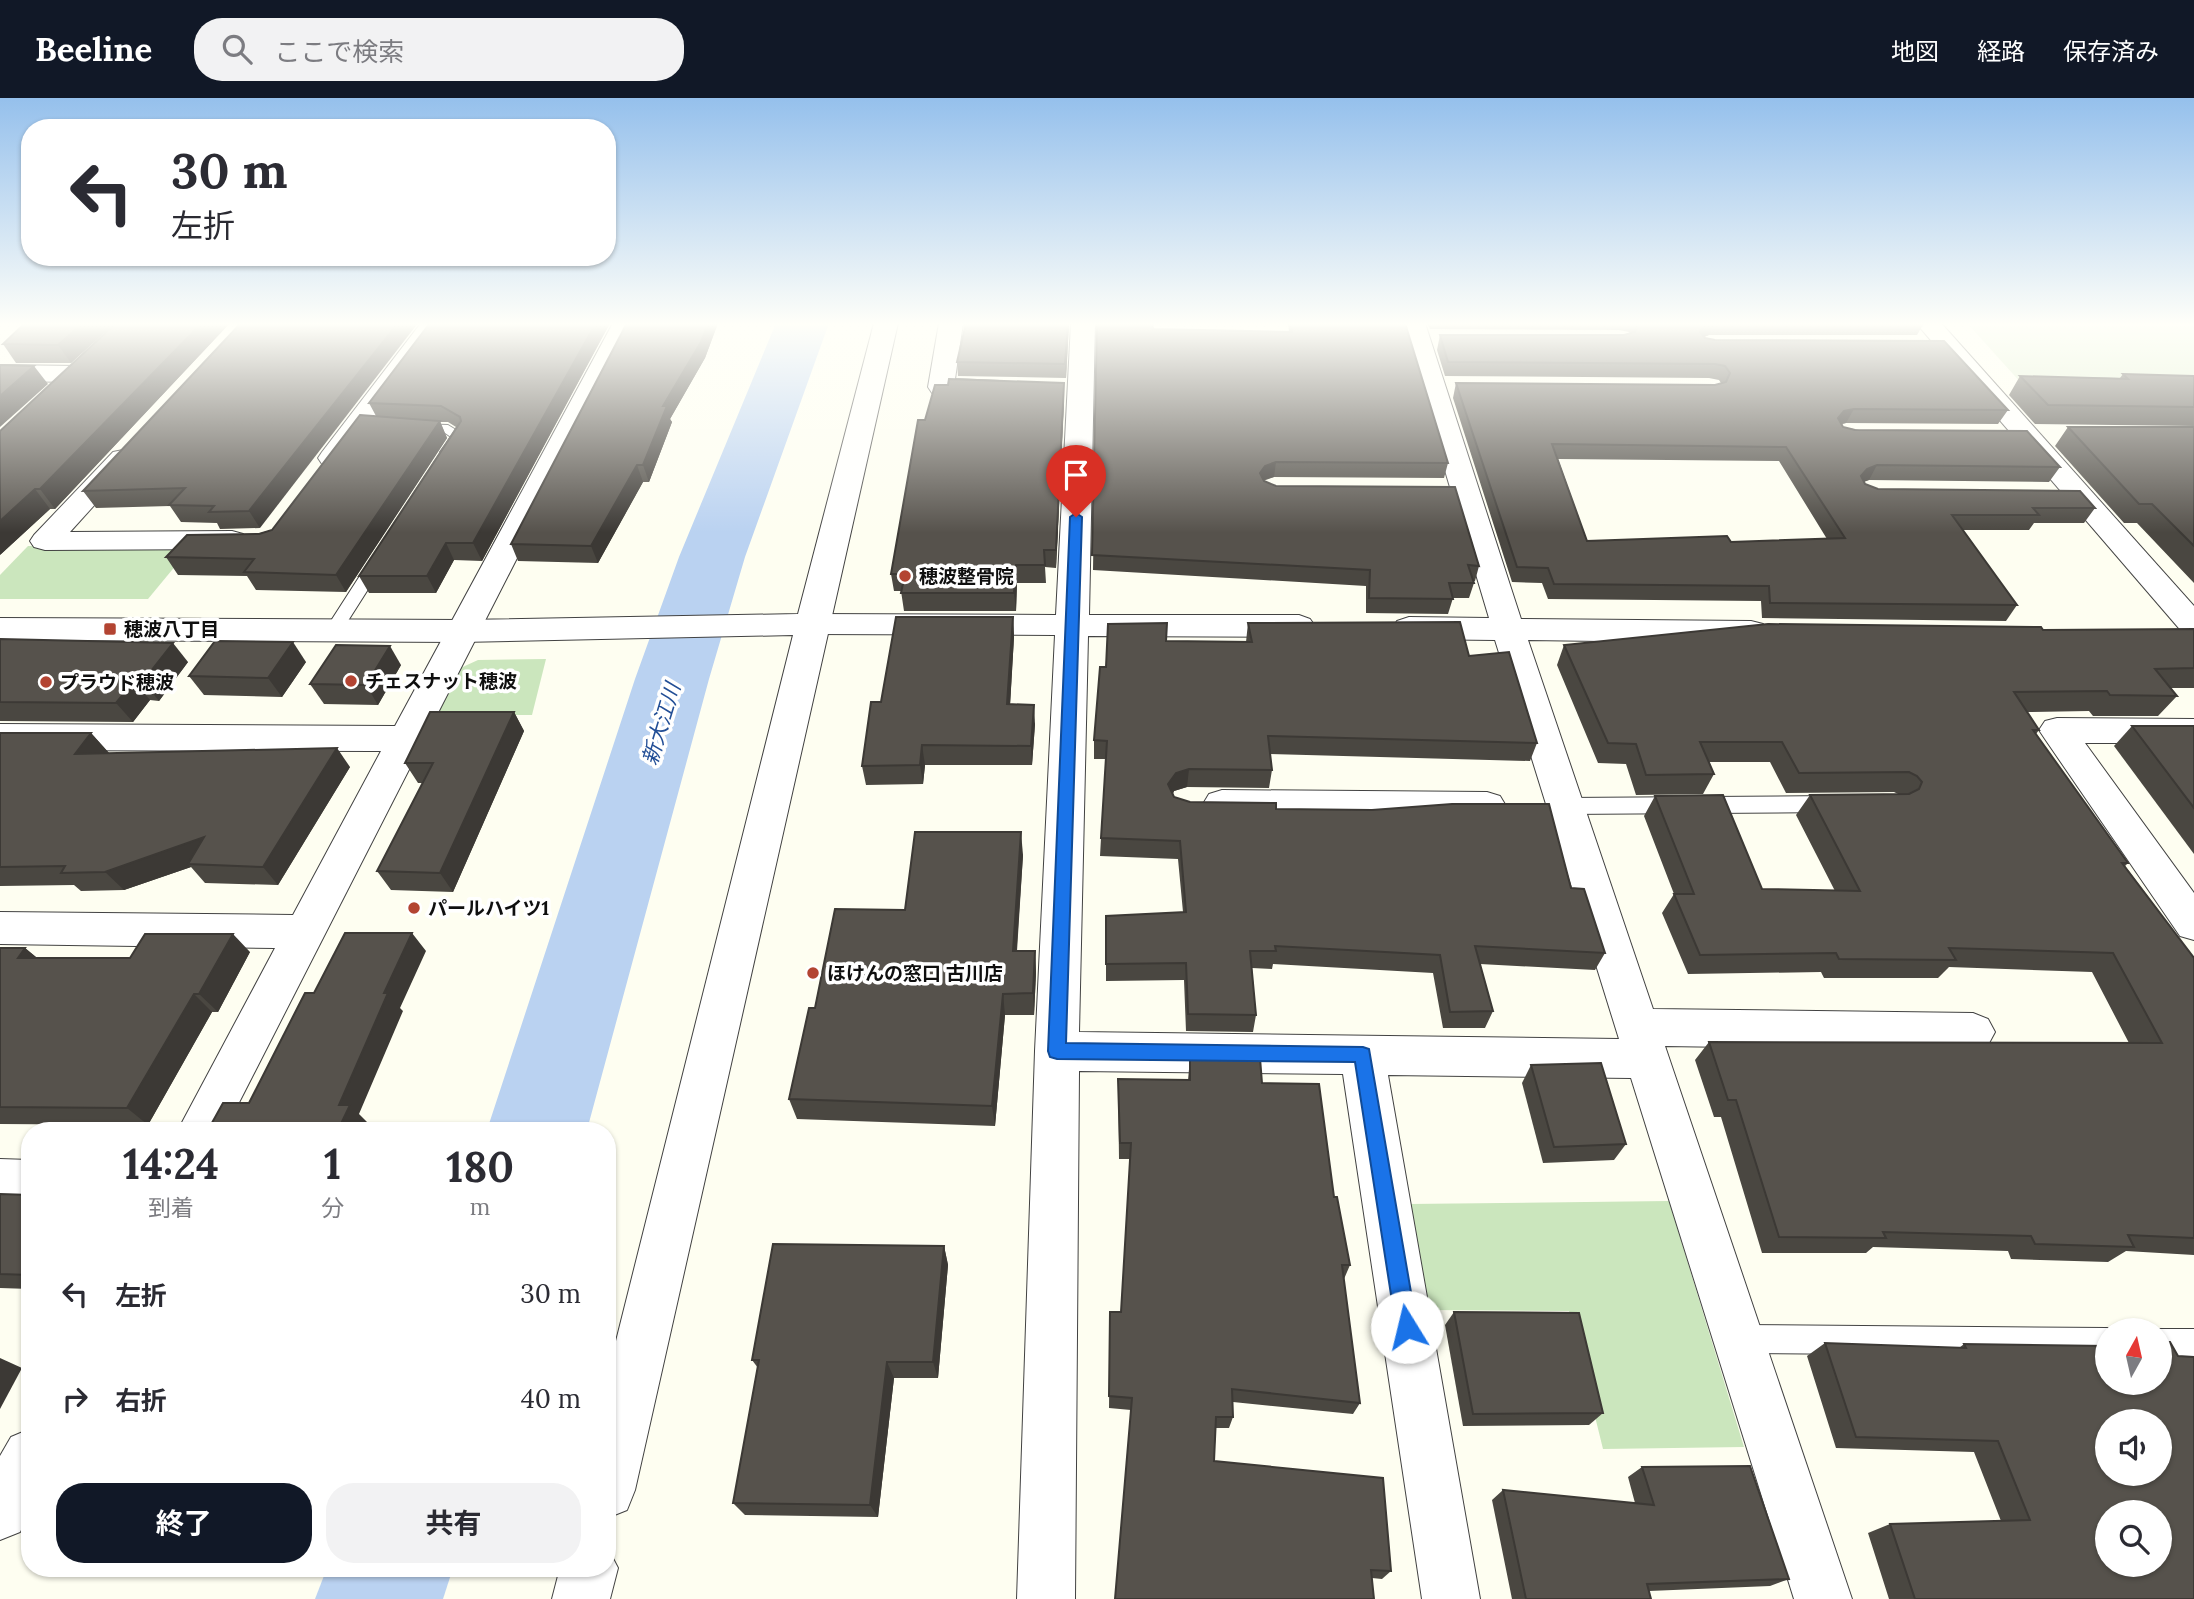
<!DOCTYPE html>
<html lang="ja">
<head>
<meta charset="utf-8">
<style>
  :root { --surface:#fff; --page:#f2f2f3; --text:#2b2b33; --muted:#7c7c81; --accent:#111827 }
  body { margin:0; font-family:Lora,"Noto Sans JP",serif; background:var(--page); color:var(--text); height:100vh; display:flex; flex-direction:column; font-size:26px; white-space:nowrap }
  * { box-sizing:border-box; margin:0 }
  p { font-size:23px; color:var(--muted) }
  .icon { flex:none; width:38px; height:38px; fill:none; stroke:currentColor; stroke-width:2; stroke-linecap:round; stroke-linejoin:round }
  .map { position:relative; flex:1; overflow:hidden }
  .sheet { position:absolute; left:21px; top:1024px; width:595px; height:455px; display:flex; flex-direction:column; background:var(--surface); border-radius:28px; box-shadow:0 2px 5px #0004 }
  .sheet>* { flex:none }
  .top-card { position:absolute; left:21px; top:21px; width:595px; height:147px; border-radius:28px; box-shadow:0 2px 5px #0004; background:#fff; color:var(--text); overflow:hidden }
  .needle { width:46px; rotate:8deg }
  .tools { position:absolute; left:2095px; top:1220px; display:grid; gap:14px }
  .tools a { display:grid; place-items:center; width:77px; height:77px; border-radius:50%; background:var(--surface); box-shadow:0 2px 5px #0004; font-size:35px }
  .pin { position:absolute; display:grid; place-items:center; width:60px; height:60px; color:#fff; margin:-72px -30px; border-radius:50% 50% 50% 0; rotate:-45deg; box-shadow:0 0 7px #0007 }
  .pin .icon { rotate:45deg }
  .me { position:absolute; width:77px; margin:-38px; rotate:351deg; stroke-linejoin:round; filter:drop-shadow(0 0 5px #0008) }
  .turn { display:flex; align-items:center; gap:24px; height:147px; padding:0 35px; font-size:32px }
  .turn .icon { width:91px; height:91px; stroke-width:2.5 }
  .turn b { display:block; font-size:49px; line-height:60px }
  .eta { display:flex; justify-content:space-evenly; align-items:center; height:119px; text-align:center }
  .eta b { font-size:42px; font-weight:700; line-height:49px }
  .button { display:flex; gap:14px; margin-top:auto; padding:14px 35px }
  .button a { flex:1; height:80px; border-radius:28px; background:var(--accent); color:#fff; font-size:28px; font-weight:700; line-height:80px; text-align:center }
  .button a+a { background:var(--page); color:var(--text) }
  ul { padding:0; list-style:none }
  li { display:flex; align-items:center; gap:21px; height:105px; padding:0 35px }
  li div { flex:1 }
  li b { display:block; font-size:26px }
  li em { font-style:normal }
  header { display:flex; align-items:center; gap:42px; box-sizing:border-box; height:98px; padding:0 35px; background:var(--accent); color:#fff }
  header strong { font-size:33px }
  nav { display:flex; gap:38px; margin-inline-start:auto; font-size:24px }
  .search { width:490px; height:63px; background:var(--page); display:flex; align-items:center; gap:18px; box-sizing:border-box; padding:0 24px; border-radius:28px; color:var(--muted); font-size:26px }
  .map>svg:first-child { display:block }
</style>
</head>
<body>
<header>
<strong>Beeline</strong>
<div class="search"><svg class="icon" aria-label="search" viewBox="0 0 24 24"><circle cx="10" cy="10" r="6"/><path d="M15 15l6 6"/></svg>ここで検索</div>
<nav><a>地図</a><a>経路</a><a>保存済み</a></nav>
</header>
<div class="map">
<svg width="2194" height="1501" viewBox="0 0 2194 1501">
  <rect width="100%" height="100%" fill="#fefef1"/>
  <!-- green -->
  <g fill="#cbe6bd">
    <path d="M28 448 191 449 148 501H0V477Z"/>
    <path d="M546 561 532 617H432L454 573 478 562Z"/>
    <path d="M1669 1103 1744 1349 1603 1351 1569 1213 1428 1212 1408 1106Z"/>
  </g>
  <!-- pitch -->
  <path fill="#ddeece" d="M1967 225H2194V287L2022 286Z"/>
  <g fill="none" stroke-linecap="round" stroke-linejoin="round">
    <!-- river -->
    <g fill="#bad2f1" fill-rule="evenodd">
      <path d="M776 225H829L745 459 709 581 587 1032H487L635 581 679 459Z"/>
      <path d="M327 1470H453L443 1501H315Z"/>
    </g>
    <!-- service casing -->
    <g stroke="#424242" stroke-width="2">
      <g id="service">
        <path d="M414 326 448 327 466 338 453 357 448 359 440 354 451 339 445 335 409 333 407 330Z"/>
        <path d="M378 458 386 463 339 537H327L324 533 327 529 372 459Z"/>
        <path d="M1832 698 1839 701 1842 706 1839 711 1832 714 1565 716 1558 713 1555 708 1558 703 1565 700Z"/>
        <path d="M1738 1227 2107 1230 2112 1232H2107V1258L1738 1255 1728 1251 1724 1241 1728 1231Z"/>
        <path d="M2160 1231H2194V1259H2160V1232H2157Z"/>
      </g>
    </g>
    <!-- minor casing -->
    <g stroke="#424242" stroke-width="2">
      <g id="minor">
        <path d="M421 225H446L342 366 332 368 322 366 318 360 322 354Z"/>
        <path d="M613 225H637L225 1032H178L275 850 0 846V814L293 817 381 653 0 652V626L395 628Z"/>
        <path d="M939 225H963L955 281 1000 283 1004 289 1000 295 991 297 932 295 928 289Z"/>
        <path d="M1071 225H1095L1089 517H1299L1310 521 1315 528 1310 535 1299 539 1088 538 1079 934 1619 941 1495 542 1409 541 1397 537 1393 530 1397 523 1409 519 1489 520 1401 225H1425L1521 521 1751 523 1763 526 1767 534 1763 542 1751 545 1528 542 1653 911 1973 915 1988 921 1995 934 1988 947 1973 953 1665 948 1852 1501H1794L1631 980 1388 977 1480 1501H1422L1343 976 1079 973 1075 1501H1017L1035 953 1055 537 812 536 801 533 796 526 801 519 812 516 1056 517Z"/>
        <path d="M1916 225H1941L2194 508V539L2183 535Z"/>
        <path d="M0 267 78 268 87 271 91 276 87 281 78 284 0 283Z"/>
        <path d="M123 352 133 354 137 360 70 434 232 433 243 436 247 442 243 448 232 451 45 452 34 449 30 443 34 437 113 354Z"/>
        <path d="M2057 620 2194 621V645H2085L2194 795V842L2180 838 2045 641 2039 632 2045 623Z"/>
        <path d="M1222 692 1487 694 1500 698 1506 708 1500 718 1487 722 1222 720 1209 716 1203 706 1209 696Z"/>
        <path d="M0 1061 30 1062V1106L0 1105Z"/>
        <path d="M30 1331V1415L20 1434 0 1442V1358L11 1339Z"/>
      </g>
    </g>
    <!-- tertiary casing -->
    <g stroke="#424242" stroke-width="2">
      <g id="tertiary">
        <path d="M874 225H898L635 1392 627 1412 607 1420V1279L793 537 461 544 0 542V520L461 522 798 516Z"/>
        <path d="M607 1449 618 1470 610 1501H552L560 1470H607Z"/>
      </g>
    </g>
    <!-- service -->
    <use href="#service" fill="#fff" fill-rule="evenodd"/>
    <!-- minor -->
    <use href="#minor" fill="#fff" fill-rule="evenodd"/>
    <!-- tertiary -->
    <use href="#tertiary" fill="#fff" fill-rule="evenodd"/>
  </g>
  <!-- wall -->
  <g fill="#4a4741" fill-rule="evenodd">
    <path d="M25 225H115L71 265H16L3 246Z"/>
    <path d="M116 225H228L229 226 55 411H50L0 457Z"/>
    <path d="M241 225 260 430 220 431 217 425 181 424 170 408 96 410 83 393Z"/>
    <path d="M430 225H610L482 463 454 462 436 495H369L359 478 456 329 448 324H440L447 340 346 494 256 492 247 478 178 477 166 459 272 432 376 318 369 305Z"/>
    <path d="M627 225H718L705 260 670 321 672 324 649 384H643L598 465 518 463 511 446Z"/>
    <path d="M1069 225 1066 280 958 278 957 264Z"/>
    <path d="M1097 225 1153 231 1289 234 1288 225H1405L1448 365 1444 380 1274 379 1263 383 1479 468 1475 483H1473L1474 485 1469 500H1453L1448 516 1366 515V488L1093 472Z"/>
    <path d="M1427 225H1924L1917 237H1709L1704 239 1705 240 2008 312 1998 326 1846 325 1842 326 1843 329 2060 369 2049 384 1869 382 1864 384 1865 386 1878 391 2095 410 2084 425H2034L2029 432H1963L2017 507 2006 523 1762 520 1761 503 1548 501 1542 485 1512 484 1453 300 1456 285 1715 287 1721 285 1719 282 1709 280 1445 278 1437 252 1440 237H1624L1630 236 1629 234 1619 232 1430 231ZM1558 361 1779 363 1827 441 1731 444 1587 443Z"/>
    <path d="M2123 276 2194 278V328L2035 326 2009 297 2020 278 2120 280Z"/>
    <path d="M948 287 1064 302 1056 470 1045 469 1046 485H1017L1016 513H904L901 493H894L891 476 925 322Z"/>
    <path d="M2068 329H2194V485L2137 425H2124L2055 348Z"/>
    <path d="M1013 519 1014 539 1010 606 1035 626 1032 667H925L923 686 866 687 862 668 881 604Z"/>
    <path d="M1248 525 1469 558 1537 645 1530 663 1270 656 1272 672 1269 690 1187 689 1174 693 1173 696 1174 699 1190 704 1276 711 1571 790 1605 855 1595 872 1480 866 1493 913 1485 930H1443L1433 875 1273 866 1272 871 1252 870 1256 917 1253 934 1186 933 1184 882 1106 883V818L1183 814 1178 761 1100 758 1101 740 1106 661H1094V642L1106 569 1166 543 1246 544Z"/>
    <path d="M2194 531V590H2171L2177 598 2158 618H2093L2089 613 2027 614 2039 632 2036 636 2128 765 2125 768 2194 860V1157L2126 1153 2108 1164 2011 1161 2008 1153 1873 1149 1866 1155H1762L1721 1019H1714L1695 962 1709 944 2129 945 2092 874 1949 869 1938 880H1824L1821 874 1688 876 1662 815 1674 796 1644 718 1655 698 1762 791 1835 793 1796 717 1810 697 1898 696 1894 694 1786 695 1770 664H1709L1714 676 1703 696 1636 697 1626 666 1598 665 1557 567 1564 547 2043 532Z"/>
    <path d="M0 541 188 564 159 603 150 602 133 624 0 623Z"/>
    <path d="M306 564 282 599 204 597 189 578Z"/>
    <path d="M401 567 378 607 324 606 310 586Z"/>
    <path d="M514 614 524 633 453 794 391 792 377 773 423 685H418L405 665Z"/>
    <path d="M2132 628H2194V756L2114 648Z"/>
    <path d="M0 635H91L109 655 350 669 278 787 205 785 191 769 124 792 81 793 74 787 0 788Z"/>
    <path d="M1023 757 1017 853H1035L1036 875 1034 917H1005L995 1028 797 1021 789 1001 815 910Z"/>
    <path d="M0 850H25L37 860H130L250 854 218 914H212L148 1027 0 1026Z"/>
    <path d="M1190 960 1262 985 1334 1099 1350 1167 1344 1181 1360 1305 1353 1316 1233 1304V1319L1229 1330H1216L1214 1363 1391 1473 1382 1481 1372 1480 1131 1312 1109 1310 1110 1214H1121L1130 1061H1119L1118 981 1188 982Z"/>
    <path d="M1531 967 1626 1046 1614 1062 1543 1065 1522 985Z"/>
    <path d="M0 1096 30 1097V1191L0 1190Z"/>
    <path d="M944 1148 948 1167 938 1280H894L878 1419 745 1417 733 1405 758 1270 752 1262Z"/>
    <path d="M1454 1214 1603 1315 1589 1327 1463 1328 1445 1227Z"/>
    <path d="M1825 1245 1959 1250 1964 1246 2194 1501H1889L1868 1435 1890 1426 2001 1423 1974 1354 1836 1350 1807 1258Z"/>
    <path d="M1642 1369 1789 1481 1770 1488 1649 1493 1651 1501H1512L1492 1402 1503 1392 1635 1405 1628 1379Z"/>
  </g>
  <!-- shaded-wall -->
  <g fill="#3c3935">
    <path d="M83 225H115L71 265 58 247Z"/>
    <path d="M202 225H228L229 226 55 411 40 391Z"/>
    <path d="M398 225H418L260 430 249 413Z"/>
    <path d="M596 225H610L482 463 473 445Z"/>
    <path d="M708 225H718L705 260 670 321 672 324 649 384 643 367 663 308Z"/>
    <path d="M1068 225H1069L1066 280 1065 266Z"/>
    <path d="M1708 225H1714L1709 237 1698 241 1703 226Z"/>
    <path d="M34 268 48 286 0 329V298Z"/>
    <path d="M1064 285V302L1056 470V452Z"/>
    <path d="M1854 311 1846 325 1836 327 1838 320 1844 313Z"/>
    <path d="M440 323 447 340 346 494 336 477Z"/>
    <path d="M1276 364 1274 379 1263 382 1260 375 1265 368Z"/>
    <path d="M637 367 643 384 598 465 591 448Z"/>
    <path d="M1877 367 1869 382 1858 385 1861 378 1867 371Z"/>
    <path d="M35 391 50 411 0 457V423Z"/>
    <path d="M446 445 454 462 436 495 427 478Z"/>
    <path d="M1016 467 1017 485 1016 513 1014 495Z"/>
    <path d="M1013 519 1014 539 1009 626 1007 606Z"/>
    <path d="M293 544 306 564 282 599 268 580Z"/>
    <path d="M173 545 188 564 159 603 143 583Z"/>
    <path d="M390 548 401 567 378 607 366 587Z"/>
    <path d="M134 583 150 602 133 624 116 605Z"/>
    <path d="M1034 607 1035 626 1032 667 1031 648Z"/>
    <path d="M514 614 524 633 453 794 440 775Z"/>
    <path d="M91 635 109 655 75 656Z"/>
    <path d="M922 647 925 667 923 686 920 667Z"/>
    <path d="M337 650 350 669 278 787 263 769Z"/>
    <path d="M1189 671 1187 689 1174 693 1167 705 1168 686 1176 675Z"/>
    <path d="M1021 734 1023 757 1015 875 1013 853Z"/>
    <path d="M204 739 188 766 191 769 124 792 105 774Z"/>
    <path d="M412 835 426 853 400 910 403 913 359 1016 367 1024 363 1032H338L339 1007 384 895Z"/>
    <path d="M233 836 250 854 218 914 199 896Z"/>
    <path d="M25 850 47 868 18 860Z"/>
    <path d="M1035 853 1036 875 1034 917 1033 895Z"/>
    <path d="M194 896 212 914 148 1027 127 1010Z"/>
    <path d="M1003 896 1005 917 995 1028 992 1008Z"/>
    <path d="M944 1148 948 1167 938 1280 933 1264Z"/>
    <path d="M0 1260 22 1270 0 1311Z"/>
    <path d="M887 1264 894 1280 878 1419 870 1407Z"/>
  </g>
  <!-- building -->
  <g fill="#56524c" stroke="#3c3935" stroke-width="2" fill-rule="evenodd">
    <path d="M25 225H83L58 247 3 246Z"/>
    <path d="M116 225H202L40 391H35L0 423V333Z"/>
    <path d="M241 225H398L249 413 209 414 214 408 169 407 185 390 83 393Z"/>
    <path d="M430 225H596L473 445H446L427 478H359L461 323 460 319 441 308 369 305Z"/>
    <path d="M627 225H708L701 244 663 308H667L643 367H637L591 448 511 446Z"/>
    <path d="M966 225H1068L1065 266 957 264Z"/>
    <path d="M1097 225H1152L1153 231 1292 234 1291 225H1405L1448 365 1276 364 1265 368 1260 375 1264 383 1276 388 1455 389 1479 468 1468 467 1474 485H1449L1453 501 1369 500 1370 472 1092 457Z"/>
    <path d="M1637 225H1708L1703 226 1700 234 1705 240 1715 242 1944 243 2008 312 1854 311 1844 313 1838 320 1843 329 1855 332 2027 333 2060 369 1877 367 1867 371 1861 378 1865 386 1878 391 2080 393 2095 410H2033L2039 417H1952L2017 507 1770 505 1769 488 1554 486 1548 470 1517 469 1456 285 1715 287 1726 284 1730 275 1725 268 1715 266 1448 264 1440 237H1624L1635 234 1638 226ZM1552 346 1786 349 1845 440 1731 444 1727 438 1587 443Z"/>
    <path d="M0 267 34 268 0 298Z"/>
    <path d="M2123 276 2194 278V309L2048 307 2020 278 2128 281Z"/>
    <path d="M949 281 1064 285 1056 452H1044L1045 467H1016L1014 495H901L905 476H891L918 322H925L935 287H948Z"/>
    <path d="M360 317 440 323 336 477 244 474 254 461 166 459 187 437 259 436 272 432Z"/>
    <path d="M2068 329H2194V448L2152 406H2139Z"/>
    <path d="M896 519H1013L1007 606 1034 607 1031 648 922 647 920 667 862 668 871 604H881Z"/>
    <path d="M1460 524 1469 558 1509 554 1537 645 1268 638 1272 672 1189 671 1176 675 1168 686 1174 699 1190 704 1276 705V711L1372 712 1452 706H1549L1571 790 1584 791 1605 855 1475 848 1493 913 1450 914 1440 857 1275 848 1276 853H1250L1256 917 1188 916 1186 865 1106 866V818L1186 814 1180 743 1101 740 1107 643 1094 642 1100 569H1106L1108 526 1167 525 1166 543 1252 544 1248 525Z"/>
    <path d="M1768 526 2041 529 2043 532 2194 531V570L2155 571 2177 598 2110 597 2107 593 2014 594 2039 632H2033L2128 765H2122L2194 860V1140L2128 1137 2134 1149 2035 1146 2031 1138 1883 1134 1886 1140 1779 1139 1736 1002H1728L1709 944 2162 945 2113 855 1949 850 1956 862 1839 861 1836 855 1700 857 1674 796H1694L1655 698 1723 697 1762 791 1860 793 1810 697 1909 696 1919 691 1922 684 1917 678 1909 674 1799 675 1782 644H1700L1714 676 1646 677 1636 646 1608 645 1564 547Z"/>
    <path d="M0 541 173 545 143 583H134L116 605 0 604Z"/>
    <path d="M215 543 293 544 268 580 189 578Z"/>
    <path d="M336 547 390 548 366 587 310 586Z"/>
    <path d="M430 614H514L440 775 377 773 433 665H405Z"/>
    <path d="M2132 628H2194V710Z"/>
    <path d="M0 635H91L75 656 337 650 263 769 188 766 204 739 105 774 61 775 65 768 0 769Z"/>
    <path d="M915 734H1021L1013 853H1035L1033 895 1003 896 992 1008 789 1001 809 910H815L835 811 905 812Z"/>
    <path d="M345 835H412L384 895H388L339 1007H350L338 1032H208L223 1005H249L305 895H314Z"/>
    <path d="M145 836H233L199 896H194L127 1010 0 1009V850H25L18 860H130Z"/>
    <path d="M1190 960H1260L1262 985 1319 986 1334 1099H1337L1350 1167H1342L1360 1305 1232 1291 1233 1319H1216L1214 1363 1383 1380 1391 1473 1371 1472 1374 1501H1115L1132 1300 1109 1298 1110 1214H1121L1131 1045H1120L1118 981 1190 982Z"/>
    <path d="M1601 965 1626 1046 1554 1049 1531 967Z"/>
    <path d="M0 1096 30 1097V1177L0 1176Z"/>
    <path d="M773 1146 944 1148 933 1264H887L870 1407 733 1405 759 1262H752Z"/>
    <path d="M1454 1214 1579 1215 1603 1315 1473 1316Z"/>
    <path d="M2160 1244H2170L2178 1258 2194 1259V1501H1915L1890 1426 2030 1422 1998 1343 1856 1339 1825 1245 1966 1250 1964 1246 2107 1248V1284H2160ZM2107 1323H2160V1376H2107ZM2107 1414H2160V1466H2107Z"/>
    <path d="M1750 1368 1789 1481 1647 1486 1651 1501H1526L1503 1392 1654 1407 1642 1369Z"/>
  </g>
  <!-- sky -->
  <linearGradient id="sky" x2="0" y2="1"><stop stop-color="#95c0ec"/><stop offset="0.52" stop-color="#fffff9"/><stop offset="1" stop-color="#fffff9" stop-opacity="0"/></linearGradient>
  <rect width="2194" height="435" fill="url(#sky)"/>
  <!-- route -->
  <path fill="#1a73e8" stroke="#114b97" stroke-width="2" d="M1076 415 1082 419 1066 945 1363 949 1369 951 1417 1229 1414 1236 1407 1239 1399 1236 1396 1229 1355 964 1057 961 1050 959 1048 953 1070 419Z"/>
  <!-- markers -->
  <g fill="#b34432" stroke="#fff" stroke-width="2.5">
    <circle cx="905" cy="478" r="7"/>
    <rect x="103" y="524" width="14" height="14" rx="3.5"/>
    <circle cx="351" cy="583" r="7"/>
    <circle cx="46" cy="584" r="7"/>
    <circle cx="414" cy="810" r="7"/>
    <circle cx="813" cy="875" r="7"/>
  </g>
  <g text-anchor="middle" dominant-baseline="central" stroke-width="7" stroke-linejoin="round" paint-order="stroke">
    <!-- poi labels -->
    <g font-size="19" font-weight="bold" fill="#0f0f0f" stroke="#fff" text-anchor="start">
      <text x="919" y="478">穂波整骨院</text>
      <text x="124" y="531">穂波八丁目</text>
      <text x="365" y="583">チェスナット穂波</text>
      <text x="60" y="584">プラウド穂波</text>
      <text x="428" y="810">パールハイツ1</text>
      <text x="827" y="875">ほけんの窓口 古川店</text>
    </g>
    <!-- water labels -->
    <g font-size="21" font-style="italic" fill="#224e96" stroke="#fff">
      <text transform="translate(661 626) rotate(-73)">新大江川</text>
    </g>
  </g>
</svg>
<div class="tools">
<a><svg class="needle" viewBox="-14 -14 28 28"><path d="M0-13l5 13h-10z" fill="#e53935"/><path d="M0 13l5-13h-10z" fill="#7c7c81"/></svg></a>
<a><svg class="icon" aria-label="sound" viewBox="0 0 24 24"><path d="M4 9h4l5-4v14l-5-4H4zM17 9q2 3 0 6"/></svg></a>
<a><svg class="icon" aria-label="search" viewBox="0 0 24 24"><circle cx="10" cy="10" r="6"/><path d="M15 15l6 6"/></svg></a>
</div>
<div class="pin" style="left:1076px;top:419px;background:#d93025"><svg class="icon" aria-label="arrive" viewBox="0 0 24 24"><path d="M6 21V4h12l-3 4 3 4H6"/></svg></div>
<svg class="me" style="left:1407px;top:1229px" viewBox="-20 -20 40 40"><circle r="19" fill="#fff"/><path d="M0-13L10 11 0 6-10 11z" fill="#1a73e8"/></svg>
<div class="top-card">
<div class="turn"><svg class="icon" aria-label="left" viewBox="0 0 24 24"><path d="M17 20v-9H6M10 6l-5 5 5 5"/></svg><div><b>30 m</b>左折</div></div>
</div>
<section class="sheet">
<div class="eta">
<div><b>14:24</b><p>到着</p></div>
<div><b>1</b><p>分</p></div>
<div><b>180</b><p>m</p></div>
</div>
<ul>
<li><svg class="icon" aria-label="left" viewBox="0 0 24 24"><path d="M17 20v-9H6M10 6l-5 5 5 5"/></svg><div><b>左折</b></div><em>30 m</em></li>
<li><svg class="icon" aria-label="right" viewBox="0 0 24 24"><path d="M7 20v-9h11M14 6l5 5-5 5"/></svg><div><b>右折</b></div><em>40 m</em></li>
</ul>
<div class="button"><a>終了</a><a>共有</a></div>
</section>
</div>
</body>
</html>
